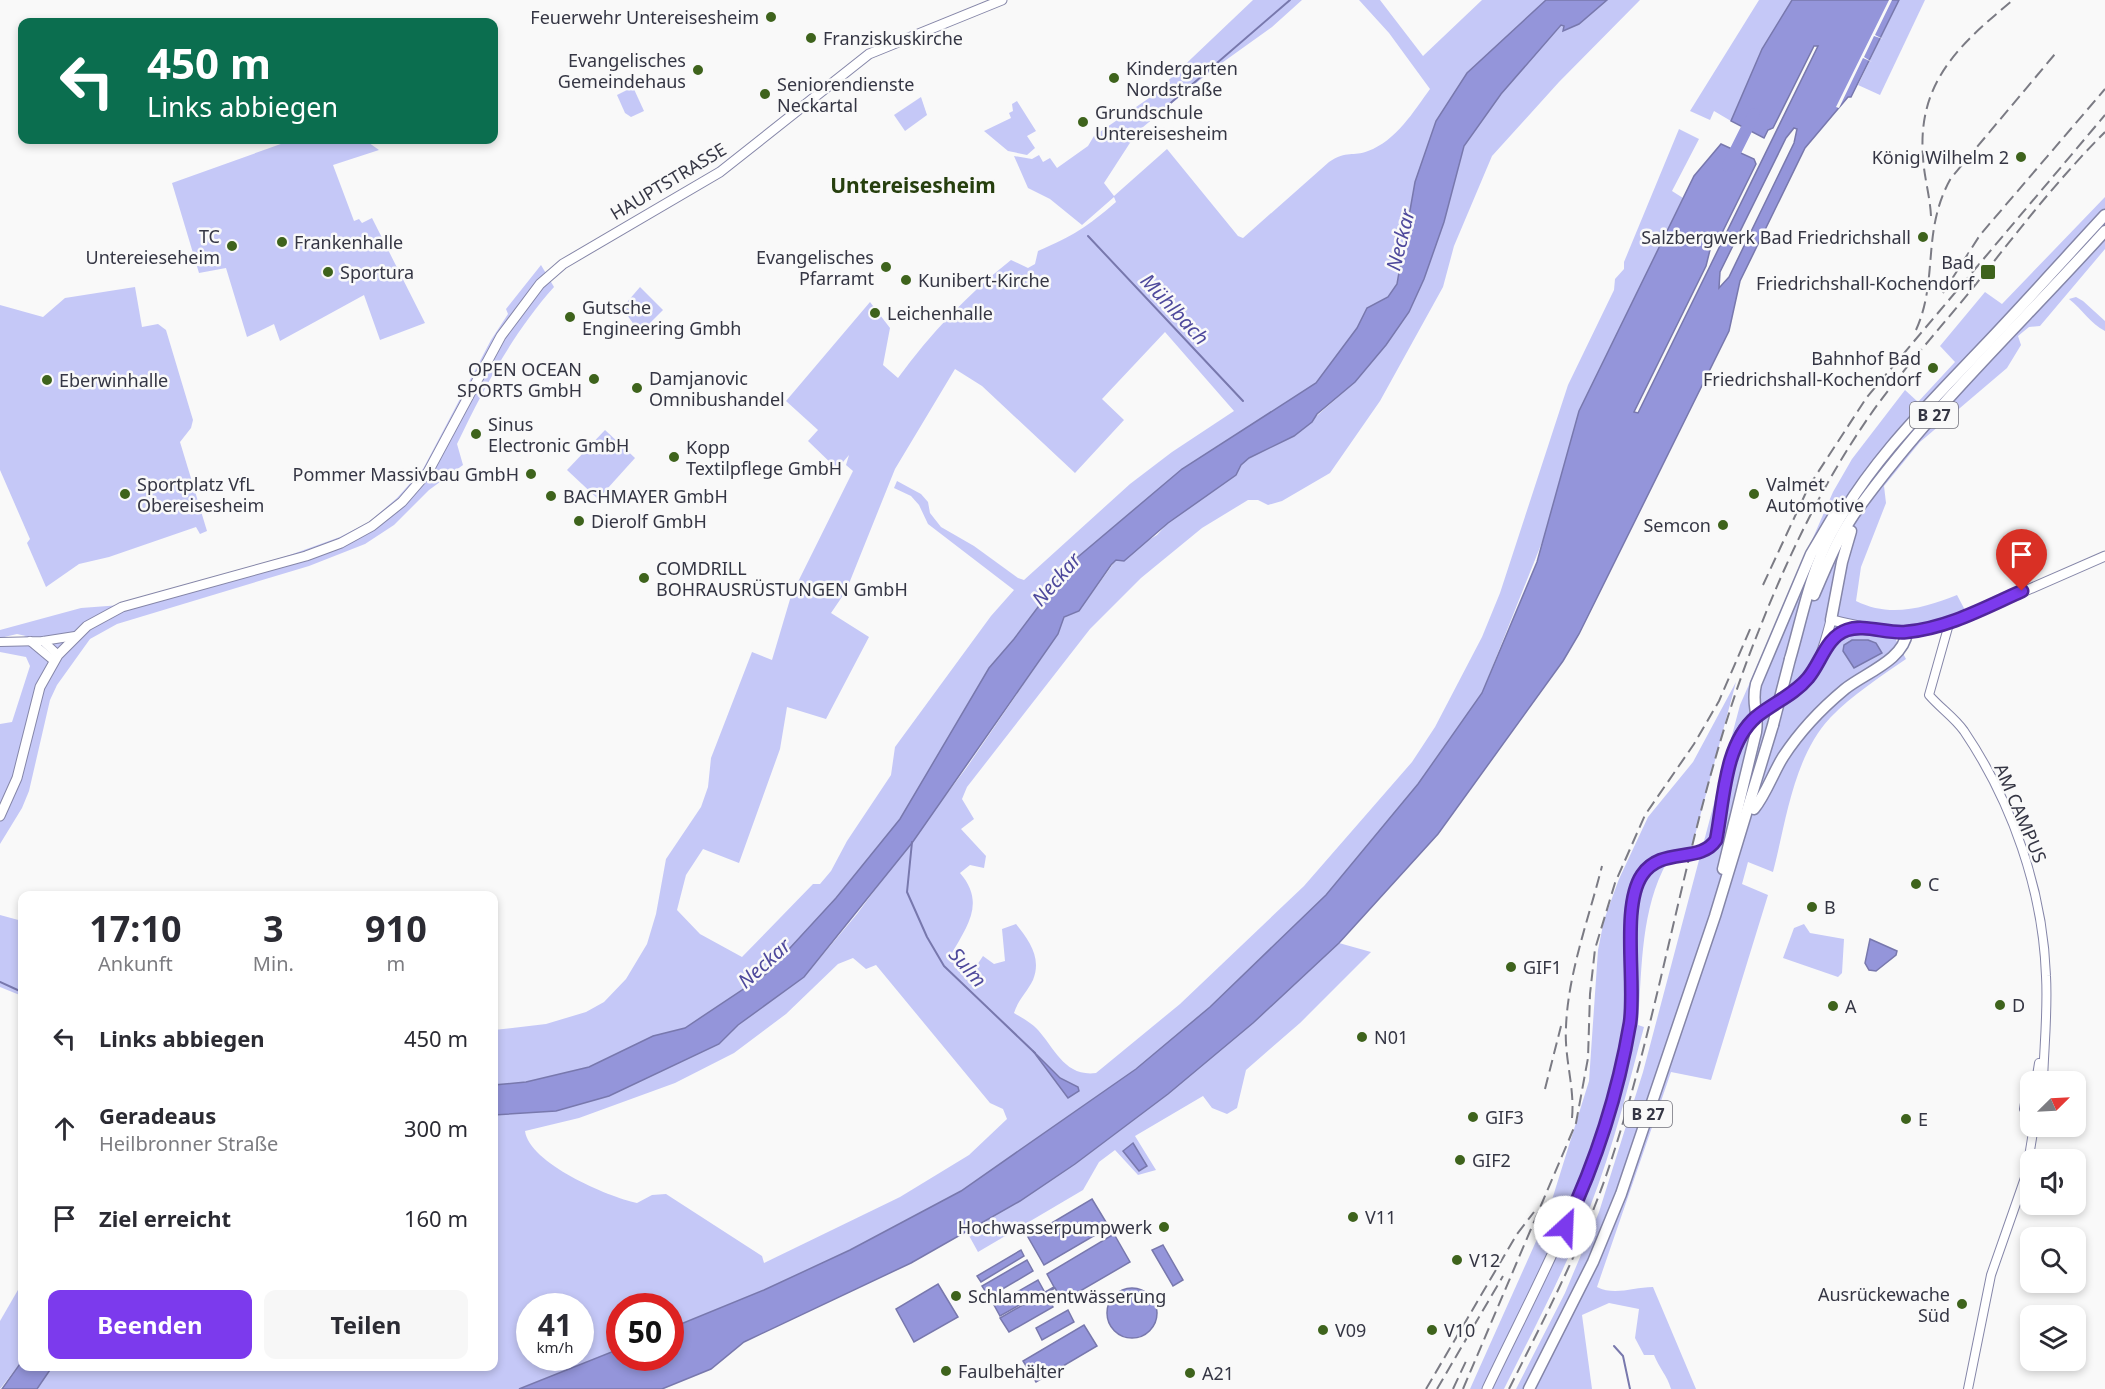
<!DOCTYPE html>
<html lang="de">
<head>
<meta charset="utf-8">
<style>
  :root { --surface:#fff; --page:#f7f7f7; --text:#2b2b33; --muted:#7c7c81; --accent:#7c3aed }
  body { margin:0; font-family:"Noto Sans",sans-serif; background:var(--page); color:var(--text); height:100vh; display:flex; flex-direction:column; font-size:22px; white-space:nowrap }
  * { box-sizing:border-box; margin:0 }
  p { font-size:20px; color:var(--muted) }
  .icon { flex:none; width:33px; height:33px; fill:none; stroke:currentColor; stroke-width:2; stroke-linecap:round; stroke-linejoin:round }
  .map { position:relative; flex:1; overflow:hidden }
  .panel { position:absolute; left:18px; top:891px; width:480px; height:480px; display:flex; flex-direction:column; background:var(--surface); border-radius:12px; box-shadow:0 3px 9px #0003 }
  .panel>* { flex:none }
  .top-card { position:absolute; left:18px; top:18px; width:480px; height:126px; border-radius:12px; box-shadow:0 3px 9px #0003; background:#0b6e4f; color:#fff; overflow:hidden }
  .needle { width:39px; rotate:66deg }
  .buttons { position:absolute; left:2020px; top:1071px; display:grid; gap:12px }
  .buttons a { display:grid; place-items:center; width:66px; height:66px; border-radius:12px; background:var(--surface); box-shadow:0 3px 9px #0003; font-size:30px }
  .speed { position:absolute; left:516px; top:1293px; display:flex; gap:12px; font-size:30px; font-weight:700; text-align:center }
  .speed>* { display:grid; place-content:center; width:78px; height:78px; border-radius:50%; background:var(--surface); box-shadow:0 3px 9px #0003; line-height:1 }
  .speed small { font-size:15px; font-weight:400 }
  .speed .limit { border:9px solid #d22; background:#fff; color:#111 }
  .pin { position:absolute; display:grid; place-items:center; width:51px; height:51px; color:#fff; margin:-62px -26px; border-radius:50% 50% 50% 0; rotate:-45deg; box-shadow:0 0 6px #0007 }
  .pin .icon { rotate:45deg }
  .me { position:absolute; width:66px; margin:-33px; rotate:25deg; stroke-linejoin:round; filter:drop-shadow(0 0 4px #0008) }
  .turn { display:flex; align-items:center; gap:21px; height:126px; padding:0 30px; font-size:27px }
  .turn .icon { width:78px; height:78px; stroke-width:2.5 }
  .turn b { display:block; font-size:42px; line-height:51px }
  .eta { display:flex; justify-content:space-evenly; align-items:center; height:102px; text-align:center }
  .eta b { font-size:36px; font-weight:700; line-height:42px }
  .button { display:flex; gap:12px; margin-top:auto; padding:12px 30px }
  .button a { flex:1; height:69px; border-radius:12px; background:var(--accent); color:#fff; font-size:24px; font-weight:700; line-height:69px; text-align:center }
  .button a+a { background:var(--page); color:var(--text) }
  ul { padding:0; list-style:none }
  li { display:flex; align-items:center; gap:18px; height:90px; padding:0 30px }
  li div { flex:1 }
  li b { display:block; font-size:22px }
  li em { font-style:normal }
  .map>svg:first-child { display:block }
</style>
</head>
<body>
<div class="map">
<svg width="2105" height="1389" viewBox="0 0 2105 1389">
  <rect width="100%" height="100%" fill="#f9f9f9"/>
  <!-- green -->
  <g fill="#c5c8f7" fill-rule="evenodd">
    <path d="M1253 0H1302L1272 27 1212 70 1137 132 1104 183 1114 196 1167 149 1238 236 1243 238 1329 162C1347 150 1353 157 1368 151 1396 141 1414 111 1430 89L1389 33 1359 0H1380L1423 56 1482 0H1546L1467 73 1436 121 1415 182 1397 284 1388 297 1367 308 1357 328 1316 383 1182 469 1072 562 1014 639 989 668 900 819 836 898 766 974 685 1028 653 1036 589 1067 526 1082 494 1085V1030L546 1024 586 1012 604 1002 626 979 647 944 656 914 666 859 701 807 708 787 711 758 752 652 772 660 791 596 853 471 846 465 849 455 837 469 808 441 818 430 786 401 870 302 890 328 883 365 898 378C930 334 968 294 1011 260L1028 268 1035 264 1038 251C1073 236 1087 227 1116 202L1114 197 1082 225 1050 199 1028 188 1014 156 1032 159 1039 155 1043 162 1050 158 1057 168 1088 146 1094 136 1152 96ZM1165 332 1234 411 1172 452 1130 484 1024 580 1018 578 974 546 941 527 930 513 928 502 921 494 897 481 894 488 911 496 919 505 928 524 1014 590 991 616 895 747 891 775 847 841 831 871 820 884H813L742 957 700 934 677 910 686 875 703 849 739 863 780 749 787 707 826 719 869 637 831 613 846 591 895 469 955 369 982 386 1075 473 1124 420 1102 399Z"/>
    <path d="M1607 0H1640L1559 82 1492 156 1454 246 1443 287 1380 401 1330 473 1282 501 1268 505 1258 500H1248L1202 528 1141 578 1090 629 967 787 962 799 974 819 961 829 986 856 984 868 970 865 960 873C986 903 967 926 951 955L972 977H978L975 968 983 956 994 964 1005 961 1002 929 1016 924C1029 940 1042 958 1033 980 1027 992 1018 1000 1014 1013 1022 1018 1032 1023 1038 1030 1055 1049 1065 1077 1096 1073L1180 1004 1304 886 1412 762 1435 727 1482 637 1500 593 1568 385 1614 290 1615 279 1624 269V262L1679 129 1699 139 1672 191 1683 198 1653 263 1482 693 1418 784 1326 895 1210 1007 1136 1069 961 1191 850 1250 764 1290 671 1328 670 1306H620L619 1349 519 1389H37L52 1367 494 1366V1115H503L719 1044 738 1025 804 977 857 914 967 767 1058 634 1064 617 1079 611 1116 560 1157 535 1168 523 1236 475 1241 465 1249 458 1294 436 1355 382 1424 279 1444 222 1464 146 1501 94 1561 25 1564 26 1563 31 1579 24ZM853 958 866 969 876 965 990 1103 1003 1109 1007 1119 969 1155 900 1197 764 1263 762 1256 666 1194 652 1195 637 1203C608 1197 529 1163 525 1131L579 1118 675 1083 734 1053 786 1014 838 964ZM530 1306H580V1358H530Z"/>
    <path d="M1759 0H1792L1761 51 1731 121 1714 111 1710 120 1690 111Z"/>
    <path d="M1899 0H1925L1880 95 1858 85Z"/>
    <path d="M633 87 644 111 631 117 625 113 617 95Z"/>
    <path d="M921 97 927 115 905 131 894 115Z"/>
    <path d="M1017 101 1036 131 1027 136 1035 148 1027 155 1008 151 984 131 1011 118 1009 113 1013 111 1012 104Z"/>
    <path d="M292 140H365L379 150 333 165 354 221 359 219 362 223 372 218 425 323 380 340 364 295 280 341 274 324 247 337 226 268 199 273 172 183Z"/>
    <path d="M2105 197V249L2040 326 2029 327 2018 336 2021 345 2007 368 1920 442 1884 486 1886 503 1861 567 1856 601C1890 618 1924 608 1957 595L1966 612 1921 626 1898 628 1896 640 1906 659C1880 677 1852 695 1830 718 1793 758 1786 822 1773 872L1748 862 1742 884 1768 895 1711 1080 1671 1072 1597 1287C1615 1296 1633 1287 1653 1287L1696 1389H1671C1667 1375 1659 1368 1654 1355H1644L1635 1338 1639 1309 1609 1303 1582 1315 1592 1389H1516L1565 1293 1599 1212 1643 1072 1740 705 1833 492 1852 459 1905 390 1918 402 1955 362 1940 346 1985 292 2002 304Z"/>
    <path d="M541 265 554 287C512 334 484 388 457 444L463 465 429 490 394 525 365 544 309 566 117 624 90 639 57 685 50 700 29 791 22 808 0 844V724L12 722 30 666 26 657 0 652V647L26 636 17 634 0 638V630L81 608 121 605 290 555 340 537 369 522 397 498 423 469 491 340 508 314 506 309Z"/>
    <path d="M135 287 142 327 158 324 166 330 193 420 191 428 180 442 207 531 200 534 196 527 109 557 79 564 46 587 27 543 30 539 0 470V305L43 317 65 298Z"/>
    <path d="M640 287 663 310 640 333 622 308Z"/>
    <path d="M2076 297 2083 301 2105 321V331C2091 324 2082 309 2069 299Z"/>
    <path d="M605 430 635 458 598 499 567 470Z"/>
    <path d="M1736 682 1690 854 1667 862C1640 911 1642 971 1638 1025L1644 1027C1628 1087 1613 1148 1590 1207 1565 1269 1534 1329 1504 1389H1470L1546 1219 1589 1081 1598 950 1604 920 1619 879 1648 817 1693 762Z"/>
    <path d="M0 915 22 921V996L0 987Z"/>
    <path d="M1804 924 1810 933 1844 939 1842 973 1838 977 1783 958 1794 928Z"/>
    <path d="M1339 943 1371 952 1300 1023 1246 1070 1237 1108 1227 1114 1212 1108 1203 1096 1135 1136 1156 1170 1138 1175 1115 1150 1099 1162 1083 1190 978 1252 967 1232 1075 1164 1168 1094Z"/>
    <path d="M22 1283V1361L0 1389V1321Z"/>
  </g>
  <!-- water -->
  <g fill="#9495da" stroke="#7878ad" stroke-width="1.5" fill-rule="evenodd">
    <path d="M1546 0H1607L1579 24 1563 31 1564 26 1561 25 1501 94 1464 146 1444 222 1424 279 1409 312 1386 345 1355 382 1317 414 1312 422 1294 436 1249 458 1241 465 1236 475 1168 523 1124 561 1116 560 1111 565 1079 611 1064 617 1058 634 912 843 804 977 738 1025 719 1044 609 1096 556 1111 494 1115V1085L526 1082 589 1067 653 1036 685 1028 766 974 836 898 900 819 989 668 1014 639 1072 562 1182 469 1316 383 1357 328 1367 308 1388 297 1397 284 1415 182 1436 121 1467 73Z"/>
    <path d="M1792 0H1899L1851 97H1848L1805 148 1740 281 1729 331 1579 634 1563 661 1438 834 1339 943 1253 1023 1168 1094 1075 1164 1020 1201 911 1263 744 1342 711 1369 662 1389H519L619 1349 620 1358H670L671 1328 764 1290 850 1250 961 1191 1136 1069 1210 1007 1326 895 1418 784 1482 693 1537 562 1579 411 1694 176 1721 144 1754 159 1756 164 1717 243 1711 246 1706 266 1634 412 1638 413 1818 46H1814L1773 128 1768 130 1764 138 1731 121 1762 49ZM1794 128 1797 129 1794 143 1729 277 1719 288 1720 272 1786 138Z"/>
    <path d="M1868 640 1876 643 1882 653 1854 668 1843 651 1844 645 1852 640Z"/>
    <path d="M1870 939 1897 951 1896 955 1876 971 1869 970 1865 963Z"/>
    <path d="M1033 1051 1060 1078 1078 1087 1079 1091 1068 1098Z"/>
    <path d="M1133 1143 1147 1166 1139 1171 1123 1151Z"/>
    <path d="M1092 1199 1109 1227 1044 1265 1028 1237Z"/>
    <path d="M1114 1234 1130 1262 1063 1301 1055 1288 1046 1293 1053 1307 1009 1332 1000 1318 1054 1287 1047 1274Z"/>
    <path d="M1163 1245 1183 1280 1173 1286 1152 1250Z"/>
    <path d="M1021 1250 1024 1256 981 1282 977 1276Z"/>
    <path d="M1027 1260 1033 1271 989 1297 982 1286Z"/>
    <path d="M1038 1280 1044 1291 1000 1316 994 1305Z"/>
    <path d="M938 1284 958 1317 914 1342 896 1309Z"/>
    <circle cx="1132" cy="1313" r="25"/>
    <path d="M1068 1310 1074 1322 1042 1340 1036 1328Z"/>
    <path d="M1084 1325 1097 1346 1036 1382 1023 1361Z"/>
    <path d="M22 1361V1366L52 1367 37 1389H2Z"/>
  </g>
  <!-- pier -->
  <path fill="#f9f9f9" d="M1889 0H1892L1875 35 1883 39 1874 36 1864 57 1872 62 1863 58 1839 108 1836 107Z"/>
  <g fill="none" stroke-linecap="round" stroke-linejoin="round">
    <!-- stream -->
    <g stroke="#7878ad" stroke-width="2">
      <path d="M1159 113 1290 0"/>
      <path d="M1088 236 1243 401"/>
      <path d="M912 842 907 892 927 937 944 966 1035 1053"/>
      <path d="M0 982 22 992"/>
      <path d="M1614 1346 1623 1356 1630 1389"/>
    </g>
    <!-- river -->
    <path stroke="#9495da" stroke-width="12" d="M1728 166 1754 114"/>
    <!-- tertiary casing -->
    <g stroke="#8586a8" stroke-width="10">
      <g id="tertiary">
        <path d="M1949 624 1929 695C1940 708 1954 717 1964 731 2012 802 2043 890 2046 976 2048 1011 2044 1047 2043 1082"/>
        <path d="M30 641 54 661"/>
        <path d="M43 641 58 655"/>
        <path d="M0 642 43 641 75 636"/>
        <path d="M2036 1082 2039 1063"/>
        <path d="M2031 1097 2025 1103 2024 1109 2031 1119"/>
        <path d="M1968 1389 1991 1275 2026 1175 2034 1126"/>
      </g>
    </g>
    <!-- secondary casing -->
    <g stroke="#8586a8" stroke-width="11">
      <g id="secondary">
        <path d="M1824 650 1841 632 1859 629"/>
        <path d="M0 816 17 778 40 687 58 655 87 626 122 607 306 556 341 543 372 526 402 502 428 472 501 336 540 284 563 264 720 172 869 54 1002 0"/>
        <path d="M1487 1389C1543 1271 1610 1154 1630 1023 1636 983 1621 905 1642 875 1662 846 1701 864 1716 840 1721 814 1728 749 1743 729 1752 717 1767 709 1779 701 1815 678 1821 660 1831 620 1878 630 1904 639 1952 623L2105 556"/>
      </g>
    </g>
    <!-- trunk casing -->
    <g stroke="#8586a8" stroke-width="13">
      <g id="trunk">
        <path d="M1814 595C1827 565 1840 532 1860 506 1932 407 2023 322 2105 231"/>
        <path d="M1831 620 1842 562 1851 531"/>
        <path d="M1790 659C1802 618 1810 573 1831 534 1869 462 1929 404 1985 345 2026 302 2065 258 2105 215"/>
        <path d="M1754 809C1766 794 1773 773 1783 757 1800 731 1822 708 1845 689 1865 673 1904 660 1907 632"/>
        <path d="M1723 869 1756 732C1759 712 1751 704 1756 684L1811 554 1837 510"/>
        <path d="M1529 1389 1593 1262 1621 1194 1715 916 1773 725"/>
      </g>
    </g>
    <!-- tertiary -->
    <use href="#tertiary" stroke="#fff" stroke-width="8"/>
    <!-- secondary -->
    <use href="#secondary" stroke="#fff" stroke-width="9"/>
    <!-- trunk -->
    <use href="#trunk" stroke="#fff" stroke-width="10"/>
    <!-- rail -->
    <g stroke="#7b7b84" stroke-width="2" stroke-dasharray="12 6" stroke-linecap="butt">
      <path d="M1931 216C1930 196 1924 177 1923 157 1917 82 1960 44 2013 0"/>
      <path d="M1943 293 1980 235 2105 89"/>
      <path d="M1916 330C1939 279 1921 231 1951 178L2055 54"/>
      <path d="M1763 585 1809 486 1867 397 2105 115"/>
      <path d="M1545 1089 1561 1026"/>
      <path d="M1572 1118C1575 1087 1564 1058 1566 1027 1568 973 1589 918 1602 866"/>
      <path d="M1426 1389 1517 1234 1534 1212"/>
      <path d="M1437 1389 1503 1276"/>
      <path d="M1453 1389 1467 1359"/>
      <path d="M1463 1389 1576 1123 1588 1058 1590 994 1595 949 1615 883 1645 815 1694 744 1719 701 1751 627"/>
      <path d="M1509 1389C1544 1319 1580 1250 1606 1176 1667 997 1688 805 1759 630 1790 551 1828 473 1878 404 1907 365 1941 327 1972 289 2015 235 2057 180 2105 132"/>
    </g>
    <!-- trunk-bridge casing -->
    <g stroke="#8586a8" stroke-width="13" stroke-linecap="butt">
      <path id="trunk-bridge" d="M1773 725 1790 659"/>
    </g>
    <!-- trunk-bridge -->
    <use href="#trunk-bridge" stroke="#fff" stroke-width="10"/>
  </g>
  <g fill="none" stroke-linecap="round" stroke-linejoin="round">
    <!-- route casing -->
    <g stroke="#51269a" stroke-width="15">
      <path id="route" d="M1565 1227C1596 1162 1618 1094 1630 1023 1636 983 1621 906 1642 875 1661 846 1700 864 1716 840 1724 800 1724 745 1756 717 1773 703 1794 695 1808 678 1821 663 1826 637 1847 630 1864 624 1888 634 1906 632 1948 628 1984 608 2022 591"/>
    </g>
    <!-- route -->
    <use href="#route" stroke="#7c3aed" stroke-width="10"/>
  </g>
  <!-- markers -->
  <g fill="#3e631c" stroke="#f9f9f9" stroke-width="2">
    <circle cx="771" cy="17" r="6"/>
    <circle cx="811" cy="38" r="6"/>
    <circle cx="698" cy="70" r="6"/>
    <circle cx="1114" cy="78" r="6"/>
    <circle cx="765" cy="94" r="6"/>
    <circle cx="1083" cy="122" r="6"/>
    <circle cx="2021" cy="157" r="6"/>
    <circle cx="1923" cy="237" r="6"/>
    <circle cx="282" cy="242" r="6"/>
    <circle cx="232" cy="246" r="6"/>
    <circle cx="886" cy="267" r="6"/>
    <circle cx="328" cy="272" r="6"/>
    <rect x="1980" y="264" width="16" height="16" rx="3"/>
    <circle cx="906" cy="280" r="6"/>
    <circle cx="875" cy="313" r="6"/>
    <circle cx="570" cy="317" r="6"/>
    <circle cx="1933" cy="368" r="6"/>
    <circle cx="594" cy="379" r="6"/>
    <circle cx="47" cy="380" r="6"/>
    <circle cx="637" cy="388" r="6"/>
    <circle cx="476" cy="434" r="6"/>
    <circle cx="674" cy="457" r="6"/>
    <circle cx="531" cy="474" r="6"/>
    <circle cx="125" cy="494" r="6"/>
    <circle cx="1754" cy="494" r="6"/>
    <circle cx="551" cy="496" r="6"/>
    <circle cx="579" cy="521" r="6"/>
    <circle cx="1723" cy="525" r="6"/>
    <circle cx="644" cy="578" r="6"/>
    <circle cx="1916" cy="884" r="6"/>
    <circle cx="1812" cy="907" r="6"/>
    <circle cx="1511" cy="967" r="6"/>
    <circle cx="2000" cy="1005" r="6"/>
    <circle cx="1833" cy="1006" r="6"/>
    <circle cx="1362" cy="1037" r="6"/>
    <circle cx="1473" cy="1117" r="6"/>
    <circle cx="1906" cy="1119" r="6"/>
    <circle cx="1460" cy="1160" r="6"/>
    <circle cx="1353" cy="1217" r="6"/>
    <circle cx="1164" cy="1227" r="6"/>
    <circle cx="1457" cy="1260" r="6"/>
    <circle cx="956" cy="1296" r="6"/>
    <circle cx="1962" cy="1304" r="6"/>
    <circle cx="1323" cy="1330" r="6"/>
    <circle cx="1432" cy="1330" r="6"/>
    <circle cx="946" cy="1371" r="6"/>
    <circle cx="1190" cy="1373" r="6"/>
  </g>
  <g text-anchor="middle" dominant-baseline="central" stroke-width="5" stroke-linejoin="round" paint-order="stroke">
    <!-- shield labels -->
    <g fill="#f9f9f9" stroke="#70707a" stroke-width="1.5">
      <rect x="1910" y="402" width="48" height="26" rx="4.5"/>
      <rect x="1624" y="1101" width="48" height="26" rx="4.5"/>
    </g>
    <g font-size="16" font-weight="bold" fill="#353644">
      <text x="1934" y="415">B 27</text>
      <text x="1648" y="1114">B 27</text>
    </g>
    <!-- poi labels -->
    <g font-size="18" fill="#353644" stroke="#f9f9f9" text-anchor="start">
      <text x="759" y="17" text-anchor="end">Feuerwehr Untereisesheim</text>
      <text x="823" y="38">Franziskuskirche</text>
      <text x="686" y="60" text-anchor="end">Evangelisches<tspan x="686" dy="21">Gemeindehaus</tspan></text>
      <text x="1126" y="68">Kindergarten<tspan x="1126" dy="21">Nordstraße</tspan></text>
      <text x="777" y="84">Seniorendienste<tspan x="777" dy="21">Neckartal</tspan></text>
      <text x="1095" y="112">Grundschule<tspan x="1095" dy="21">Untereisesheim</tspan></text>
      <text x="2009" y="157" text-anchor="end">König Wilhelm 2</text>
      <text x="220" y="236" text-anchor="end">TC<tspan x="220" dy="21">Untereieseheim</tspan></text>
      <text x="1911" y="237" text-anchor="end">Salzbergwerk Bad Friedrichshall</text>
      <text x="294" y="242">Frankenhalle</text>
      <text x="874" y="257" text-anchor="end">Evangelisches<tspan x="874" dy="21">Pfarramt</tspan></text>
      <text x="1974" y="262" text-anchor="end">Bad<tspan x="1974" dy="21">Friedrichshall-Kochendorf</tspan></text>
      <text x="340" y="272">Sportura</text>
      <text x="918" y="280">Kunibert-Kirche</text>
      <text x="582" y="307">Gutsche<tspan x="582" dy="21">Engineering Gmbh</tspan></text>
      <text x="887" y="313">Leichenhalle</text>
      <text x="1921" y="358" text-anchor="end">Bahnhof Bad<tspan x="1921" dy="21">Friedrichshall-Kochendorf</tspan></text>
      <text x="582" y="369" text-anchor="end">OPEN OCEAN<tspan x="582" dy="21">SPORTS GmbH</tspan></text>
      <text x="649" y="378">Damjanovic<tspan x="649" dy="21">Omnibushandel</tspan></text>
      <text x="59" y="380">Eberwinhalle</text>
      <text x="488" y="424">Sinus<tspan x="488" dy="21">Electronic GmbH</tspan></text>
      <text x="686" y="447">Kopp<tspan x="686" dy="21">Textilpflege GmbH</tspan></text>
      <text x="519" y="474" text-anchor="end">Pommer Massivbau GmbH</text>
      <text x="137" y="484">Sportplatz VfL<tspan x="137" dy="21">Obereisesheim</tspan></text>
      <text x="1766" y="484">Valmet<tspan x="1766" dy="21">Automotive</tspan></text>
      <text x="563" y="496">BACHMAYER GmbH</text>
      <text x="591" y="521">Dierolf GmbH</text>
      <text x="1711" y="525" text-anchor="end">Semcon</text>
      <text x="656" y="568">COMDRILL<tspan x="656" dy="21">BOHRAUSRÜSTUNGEN GmbH</tspan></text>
      <text x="1928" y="884">C</text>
      <text x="1824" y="907">B</text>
      <text x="1523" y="967">GIF1</text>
      <text x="2012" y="1005">D</text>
      <text x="1845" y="1006">A</text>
      <text x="1374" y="1037">N01</text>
      <text x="1485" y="1117">GIF3</text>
      <text x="1918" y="1119">E</text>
      <text x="1472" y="1160">GIF2</text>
      <text x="1365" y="1217">V11</text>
      <text x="1152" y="1227" text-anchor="end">Hochwasserpumpwerk</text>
      <text x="1469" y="1260">V12</text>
      <text x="1950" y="1294" text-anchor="end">Ausrückewache<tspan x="1950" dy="21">Süd</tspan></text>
      <text x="968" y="1296">Schlammentwässerung</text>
      <text x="1335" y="1330">V09</text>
      <text x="1444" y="1330">V10</text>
      <text x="958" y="1371">Faulbehälter</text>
      <text x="1202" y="1373">A21</text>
    </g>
    <!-- street labels -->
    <g font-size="18" fill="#353644" stroke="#f9f9f9">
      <text transform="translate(668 181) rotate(-31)">HAUPTSTRASSE</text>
      <text transform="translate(2021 813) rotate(67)">AM CAMPUS</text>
    </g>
    <!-- water labels -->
    <g font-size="20" font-style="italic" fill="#4e499c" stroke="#f9f9f9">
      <text transform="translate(1400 240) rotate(-76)">Neckar</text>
      <text transform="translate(1175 309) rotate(47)">Mühlbach</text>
      <text transform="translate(1056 579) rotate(-49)">Neckar</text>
      <text transform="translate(764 963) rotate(-42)">Neckar</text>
      <text transform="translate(968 967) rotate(49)">Sulm</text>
    </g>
    <!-- quarter labels -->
    <g font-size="21" font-weight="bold" fill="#263f0e" stroke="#f9f9f9">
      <text x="913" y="185">Untereisesheim</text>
    </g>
  </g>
</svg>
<div class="buttons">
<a><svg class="needle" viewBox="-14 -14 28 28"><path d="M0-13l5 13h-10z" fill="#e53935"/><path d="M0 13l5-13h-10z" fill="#7c7c81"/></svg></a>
<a><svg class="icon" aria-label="sound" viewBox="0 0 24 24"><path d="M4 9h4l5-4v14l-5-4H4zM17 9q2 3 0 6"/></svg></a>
<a><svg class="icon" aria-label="search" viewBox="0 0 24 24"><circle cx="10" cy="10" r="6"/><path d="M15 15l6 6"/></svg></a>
<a><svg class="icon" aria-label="layers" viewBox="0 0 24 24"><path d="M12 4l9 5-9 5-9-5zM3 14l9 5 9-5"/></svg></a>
</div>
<div class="speed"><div>41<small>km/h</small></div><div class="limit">50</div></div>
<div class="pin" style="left:2022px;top:591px;background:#d93025"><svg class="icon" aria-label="arrive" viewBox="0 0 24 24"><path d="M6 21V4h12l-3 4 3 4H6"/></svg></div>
<svg class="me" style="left:1565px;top:1227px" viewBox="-20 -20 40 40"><circle r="19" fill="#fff"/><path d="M0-13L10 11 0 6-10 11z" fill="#7c3aed"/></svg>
<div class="top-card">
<div class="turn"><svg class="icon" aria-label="left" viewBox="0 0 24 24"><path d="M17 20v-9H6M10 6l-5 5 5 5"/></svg><div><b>450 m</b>Links abbiegen</div></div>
</div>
<section class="panel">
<div class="eta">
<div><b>17:10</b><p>Ankunft</p></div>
<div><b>3</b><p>Min.</p></div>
<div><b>910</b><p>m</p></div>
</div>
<ul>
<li><svg class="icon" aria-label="left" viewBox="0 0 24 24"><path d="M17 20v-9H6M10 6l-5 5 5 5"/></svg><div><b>Links abbiegen</b></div><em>450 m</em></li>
<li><svg class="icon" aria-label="ahead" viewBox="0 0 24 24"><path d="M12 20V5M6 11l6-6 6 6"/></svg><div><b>Geradeaus</b><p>Heilbronner Straße</p></div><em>300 m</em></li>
<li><svg class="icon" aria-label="arrive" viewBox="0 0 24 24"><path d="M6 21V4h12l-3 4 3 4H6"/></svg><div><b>Ziel erreicht</b></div><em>160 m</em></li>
</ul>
<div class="button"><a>Beenden</a><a>Teilen</a></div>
</section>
</div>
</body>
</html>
